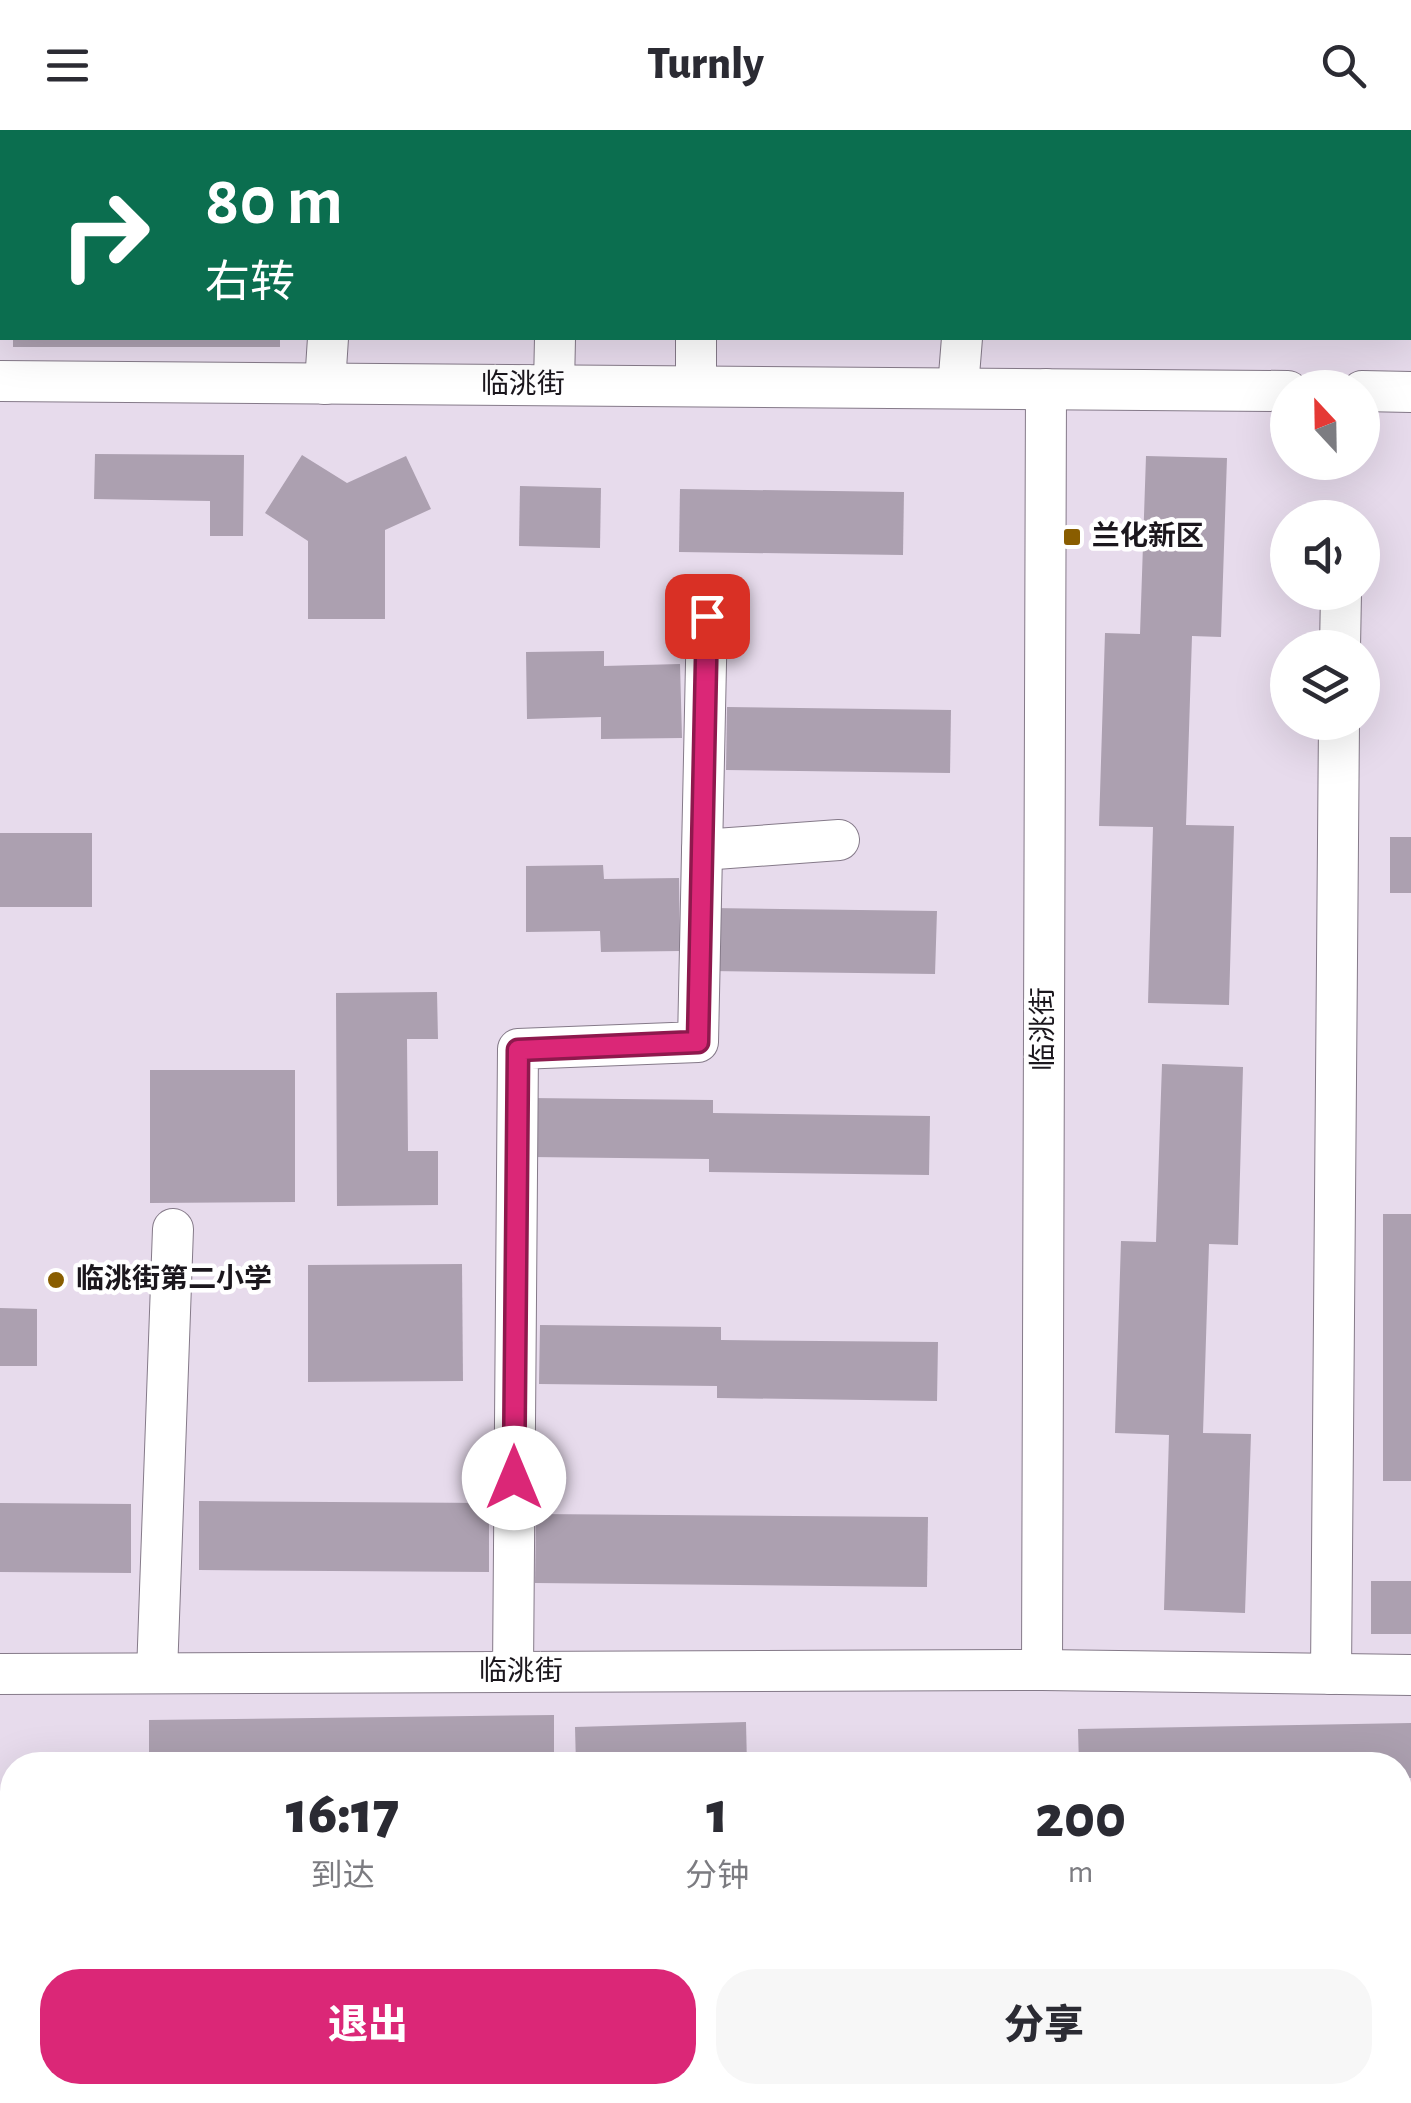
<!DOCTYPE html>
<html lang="zh">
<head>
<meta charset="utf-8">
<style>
  :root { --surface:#fff; --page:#f7f7f7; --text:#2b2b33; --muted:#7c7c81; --accent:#db2777 }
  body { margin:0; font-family:"Alegreya Sans","Noto Sans SC",sans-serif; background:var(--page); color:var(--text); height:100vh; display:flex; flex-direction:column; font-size:38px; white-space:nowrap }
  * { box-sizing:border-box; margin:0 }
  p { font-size:32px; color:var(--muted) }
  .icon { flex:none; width:55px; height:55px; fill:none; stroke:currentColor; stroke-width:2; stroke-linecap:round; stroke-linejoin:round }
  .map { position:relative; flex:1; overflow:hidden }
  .panel { position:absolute; left:0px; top:1622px; width:1412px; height:352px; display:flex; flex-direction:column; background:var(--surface); border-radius:40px 40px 0 0; box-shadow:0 10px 40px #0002 }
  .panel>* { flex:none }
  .hud { position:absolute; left:0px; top:0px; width:1412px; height:210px; box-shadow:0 10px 40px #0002; background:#0b6e4f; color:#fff; overflow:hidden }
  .needle { width:65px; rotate:338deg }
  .buttons { position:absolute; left:1270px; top:240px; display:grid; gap:20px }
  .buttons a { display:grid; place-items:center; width:110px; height:110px; border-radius:50%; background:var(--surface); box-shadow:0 10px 40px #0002; font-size:50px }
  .pin { position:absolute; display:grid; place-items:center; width:85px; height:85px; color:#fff; margin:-42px; border-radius:20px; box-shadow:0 5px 15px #0006 }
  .me { position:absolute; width:110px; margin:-55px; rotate:0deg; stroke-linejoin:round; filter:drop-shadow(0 0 8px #0008) }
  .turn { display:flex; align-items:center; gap:35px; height:210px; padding:0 40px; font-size:45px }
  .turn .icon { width:130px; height:130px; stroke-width:2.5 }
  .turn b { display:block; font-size:70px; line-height:85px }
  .eta { display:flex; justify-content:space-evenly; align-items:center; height:170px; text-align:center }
  .eta b { font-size:60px; font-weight:800; line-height:70px }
  .button { display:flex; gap:20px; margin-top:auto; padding:20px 40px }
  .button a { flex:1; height:115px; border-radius:40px; background:var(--accent); color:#fff; font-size:40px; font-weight:800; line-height:115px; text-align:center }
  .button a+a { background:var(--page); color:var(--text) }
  header { display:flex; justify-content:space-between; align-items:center; height:130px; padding:0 40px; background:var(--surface); font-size:45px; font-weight:800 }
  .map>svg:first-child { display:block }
</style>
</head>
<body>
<header><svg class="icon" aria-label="menu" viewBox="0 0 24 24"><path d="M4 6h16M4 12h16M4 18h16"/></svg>Turnly<svg class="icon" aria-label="search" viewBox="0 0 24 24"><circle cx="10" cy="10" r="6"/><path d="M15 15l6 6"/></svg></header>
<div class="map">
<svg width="1411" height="1973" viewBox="0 0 1411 1973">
  <rect width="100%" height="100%" fill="#e7dbec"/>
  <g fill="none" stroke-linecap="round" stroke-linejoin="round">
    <!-- stream -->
    <g stroke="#be9fca" stroke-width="10">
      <path d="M1400 1706H1411"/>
      <path d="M0 1722 12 1723"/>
    </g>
  </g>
  <!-- building -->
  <g fill="#aca0b0">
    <rect x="13" y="208" width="267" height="9"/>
    <path d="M95 324 244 325 243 406H210V371L94 369Z"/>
    <path d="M302 325 347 353 406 326 431 379 385 400V489H308V411L265 383Z"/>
    <path d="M1146 326 1227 328 1221 507 1192 506 1186 695 1234 696 1229 875 1148 873 1153 697 1099 696 1105 503 1140 504Z"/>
    <path d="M520 356 601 358 600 418 519 416Z"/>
    <path d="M680 359 904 362 903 425 679 422Z"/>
    <path d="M604 521V536L680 534 682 608 601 609V587L527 589 526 522Z"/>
    <path d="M727 577 951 580 950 643 726 640Z"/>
    <rect x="0" y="703" width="92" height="74"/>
    <rect x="1390" y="707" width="21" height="56"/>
    <path d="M603 735 604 749 679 748 680 821 601 822 600 801 526 802V736Z"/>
    <path d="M712 778 937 781 935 844 711 841Z"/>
    <path d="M437 862 438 909H407L408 1021H438V1075L337 1076 336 863Z"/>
    <path d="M1162 934 1243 937 1238 1115 1209 1114 1203 1303 1251 1304 1245 1483 1164 1480 1169 1305 1115 1303 1121 1111 1156 1112Z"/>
    <path d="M150 940H295V1072L150 1073Z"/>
    <path d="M531 968 713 970V983L930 986 929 1045 709 1042V1029L531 1027Z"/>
    <rect x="1383" y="1084" width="28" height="267"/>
    <path d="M462 1134 463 1251 308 1252V1135Z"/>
    <path d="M0 1178 37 1179V1236H0Z"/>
    <path d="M540 1195 721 1197V1210L938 1212 937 1271 717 1268V1256L539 1254Z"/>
    <path d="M199 1371 489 1373V1442L199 1440Z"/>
    <path d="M0 1373 131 1374V1443L0 1442Z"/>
    <path d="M536 1384 928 1387 927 1457 535 1453Z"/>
    <rect x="1371" y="1451" width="40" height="53"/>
    <path d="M554 1585V1635H149V1590Z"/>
    <path d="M746 1592 747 1635H576L575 1597Z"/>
    <path d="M1411 1593V1648H1400V1635H1079L1078 1599Z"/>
  </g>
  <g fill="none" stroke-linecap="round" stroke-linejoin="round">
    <!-- minor casing -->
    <g stroke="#857a89" stroke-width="42">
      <g id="minor">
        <path d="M339 2V0"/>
        <path d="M558 2V0"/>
        <path d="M696 2V0"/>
        <path d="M976 2V0"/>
        <path d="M0 251 1288 261"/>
        <path d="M325 254 328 208"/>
        <path d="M554 255 555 208"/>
        <path d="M696 256V208"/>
        <path d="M958 258 962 208"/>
        <path d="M1362 261 1411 262"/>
        <path d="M1340 518 1341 462"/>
        <path d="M702 720 839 710"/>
        <path d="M1042 1540 1046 259"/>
        <path d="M513 1542 518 919 698 912 707 486"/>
        <path d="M157 1543 173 1099"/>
        <path d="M0 1544 1042 1540 1411 1545"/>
        <path d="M1331 1544 1339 592"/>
      </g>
    </g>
    <!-- minor -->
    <use href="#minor" stroke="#fff" stroke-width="40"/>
  </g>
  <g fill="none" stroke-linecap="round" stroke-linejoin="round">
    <!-- route casing -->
    <g stroke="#8e194d" stroke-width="25">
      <path id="route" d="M514 1348 518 920 698 912 707 486"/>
    </g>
    <!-- route -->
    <use href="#route" stroke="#db2777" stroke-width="18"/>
  </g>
  <!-- markers -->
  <g fill="#895d00" stroke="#fff" stroke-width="4">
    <rect x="1062" y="397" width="20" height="20" rx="5"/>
    <circle cx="56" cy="1150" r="10"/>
  </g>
  <g text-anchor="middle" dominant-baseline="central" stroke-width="9" stroke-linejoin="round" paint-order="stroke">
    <!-- street labels -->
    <g font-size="28" fill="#1b171d" stroke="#fff">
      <text x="523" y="255">临洮街</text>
      <text transform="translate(1044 899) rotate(-90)">临洮街</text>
      <text x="521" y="1542">临洮街</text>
    </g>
    <!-- poi labels -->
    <g font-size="28" font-weight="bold" fill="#1b171d" stroke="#fff" text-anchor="start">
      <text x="1092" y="407">兰化新区</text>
      <text x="76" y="1150">临洮街第二小学</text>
    </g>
  </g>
</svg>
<div class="buttons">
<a><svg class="needle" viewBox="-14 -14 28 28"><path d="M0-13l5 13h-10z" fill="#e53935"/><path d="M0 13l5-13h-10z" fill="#7c7c81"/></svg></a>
<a><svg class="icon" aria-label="sound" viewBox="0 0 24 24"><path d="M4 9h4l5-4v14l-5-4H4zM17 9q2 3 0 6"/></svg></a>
<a><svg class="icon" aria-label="layers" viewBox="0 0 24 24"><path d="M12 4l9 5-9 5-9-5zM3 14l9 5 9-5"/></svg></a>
</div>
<div class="pin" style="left:707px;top:486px;background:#d93025"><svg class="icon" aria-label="arrive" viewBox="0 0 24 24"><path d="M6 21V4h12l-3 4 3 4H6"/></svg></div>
<svg class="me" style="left:514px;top:1348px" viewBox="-20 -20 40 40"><circle r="19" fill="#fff"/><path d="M0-13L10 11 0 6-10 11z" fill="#db2777"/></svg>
<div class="hud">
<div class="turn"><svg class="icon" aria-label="right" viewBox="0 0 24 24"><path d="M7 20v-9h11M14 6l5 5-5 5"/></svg><div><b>80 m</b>右转</div></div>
</div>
<section class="panel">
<div class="eta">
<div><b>16:17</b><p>到达</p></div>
<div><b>1</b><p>分钟</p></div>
<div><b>200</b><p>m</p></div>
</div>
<div class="button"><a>退出</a><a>分享</a></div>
</section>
</div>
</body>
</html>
